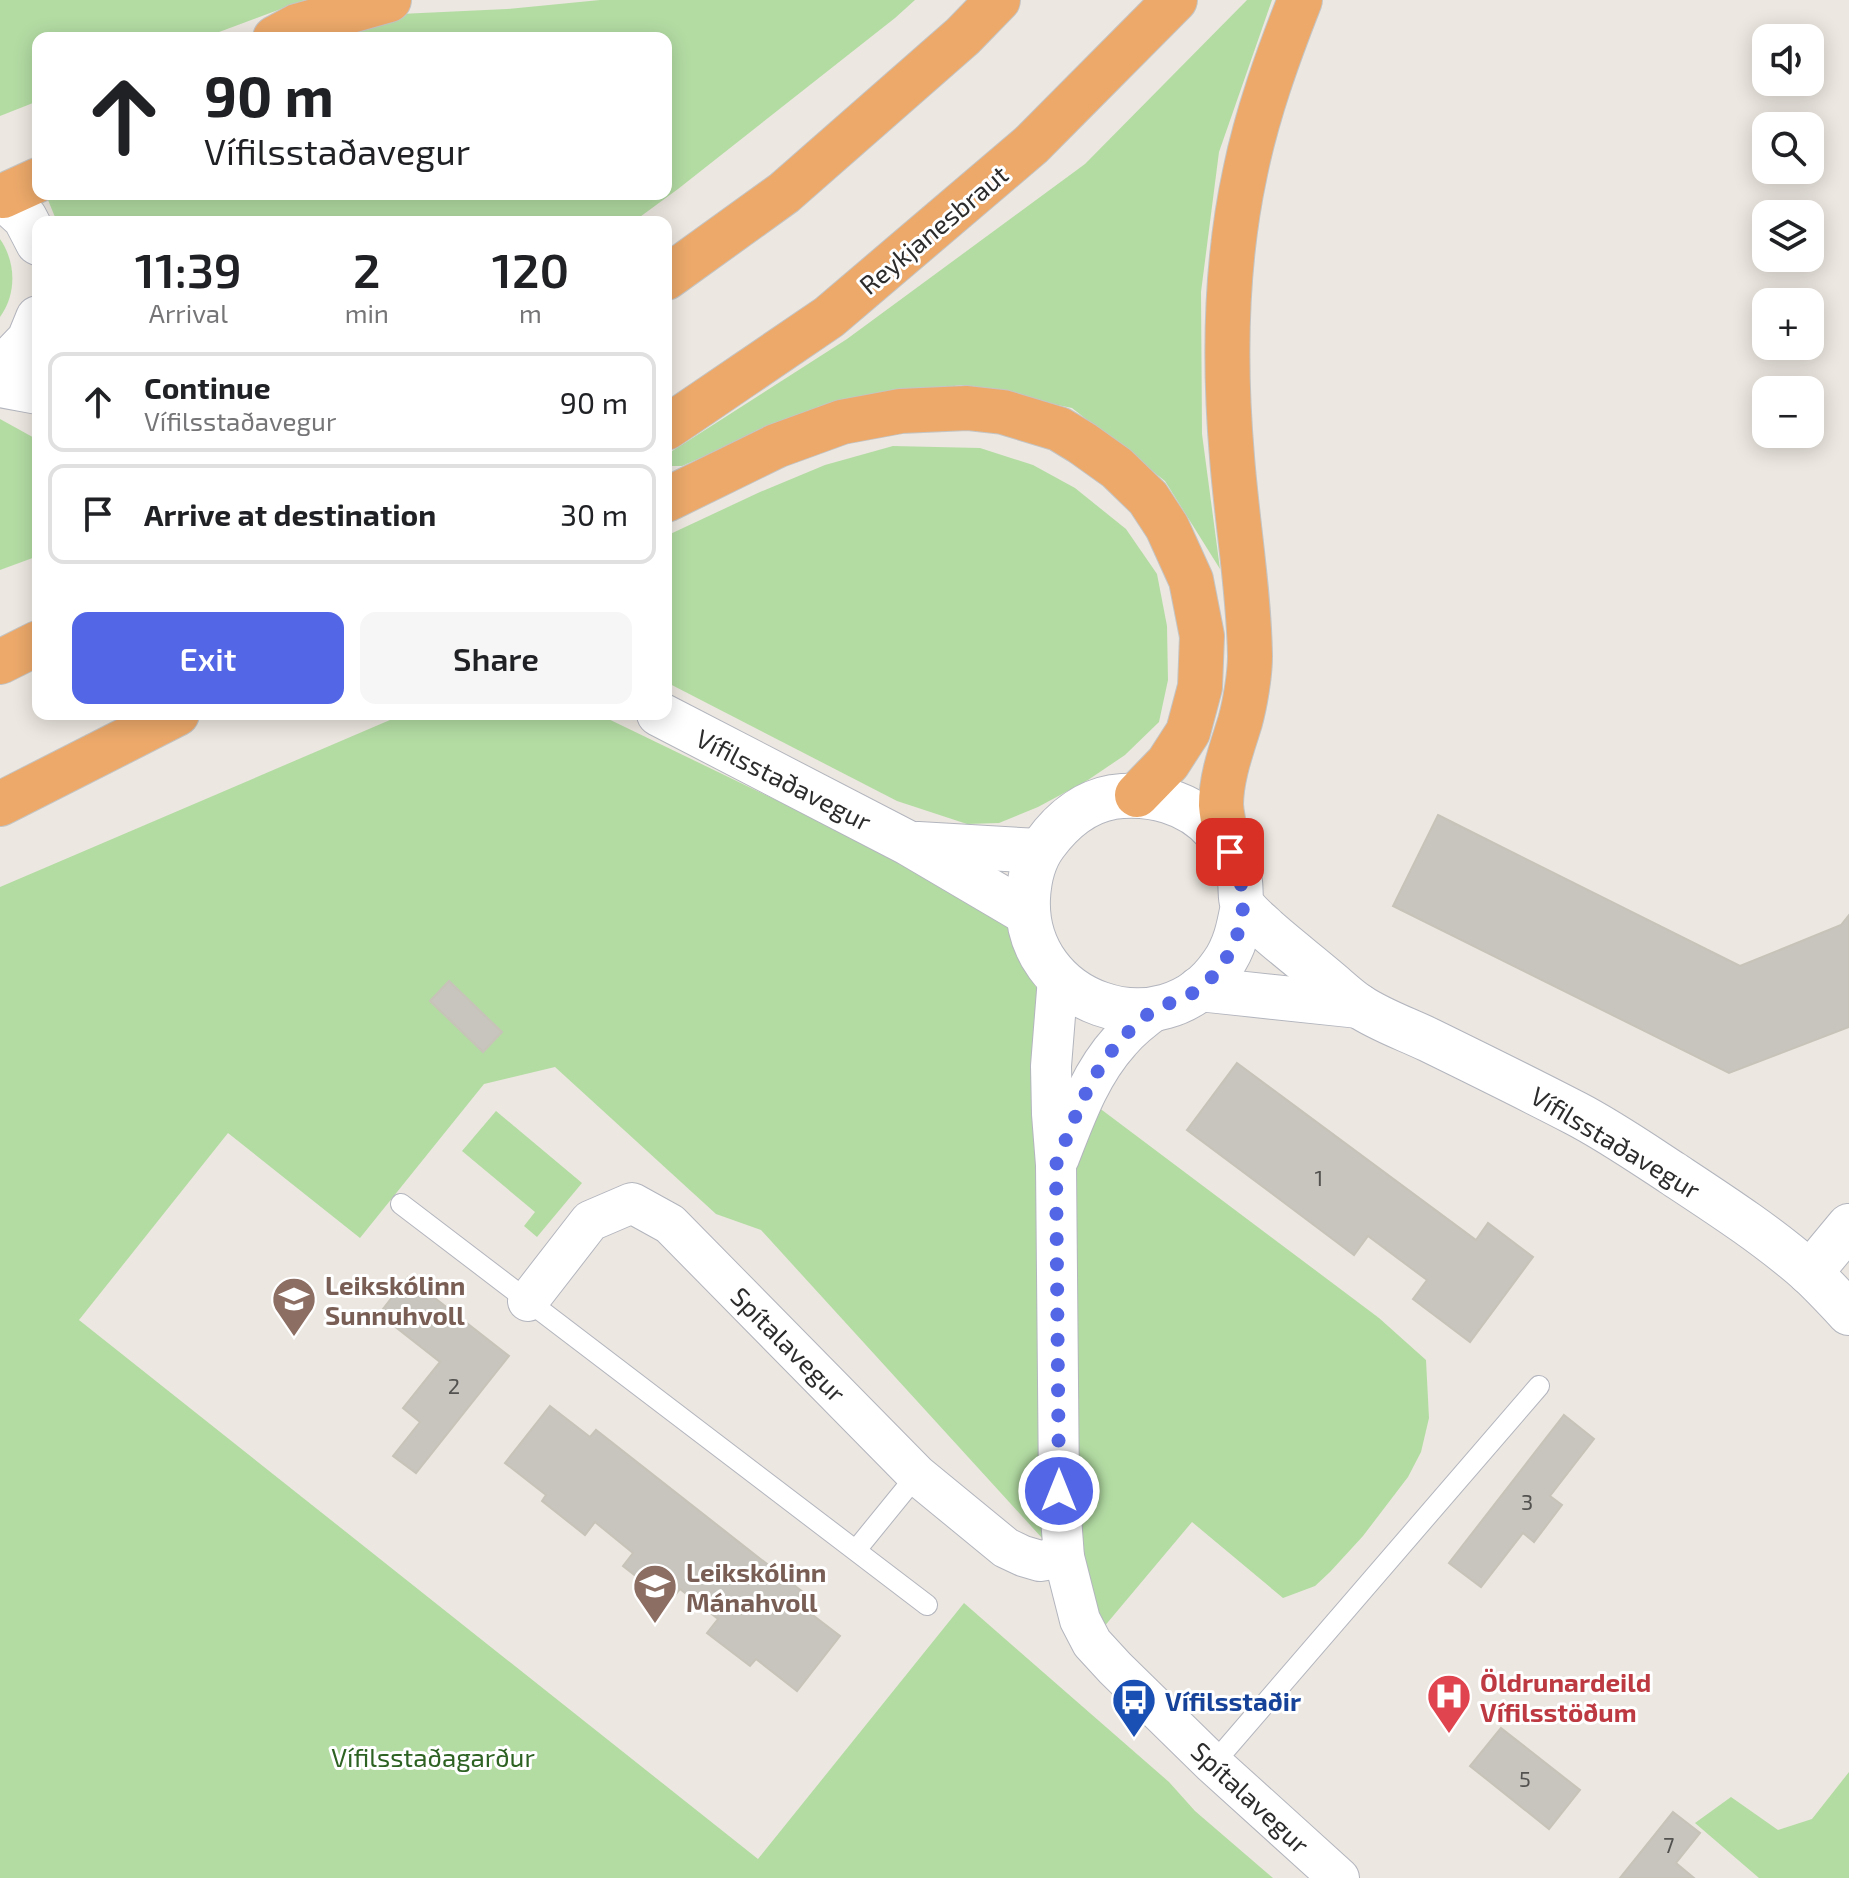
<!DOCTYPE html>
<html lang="en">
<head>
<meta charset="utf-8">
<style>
  :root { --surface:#fff; --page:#f6f6f6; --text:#202124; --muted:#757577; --line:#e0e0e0; --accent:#5367e6 }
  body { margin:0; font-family:"Exo 2",sans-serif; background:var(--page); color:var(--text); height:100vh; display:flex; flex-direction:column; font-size:30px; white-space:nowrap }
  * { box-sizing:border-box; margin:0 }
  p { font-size:26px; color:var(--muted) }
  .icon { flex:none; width:44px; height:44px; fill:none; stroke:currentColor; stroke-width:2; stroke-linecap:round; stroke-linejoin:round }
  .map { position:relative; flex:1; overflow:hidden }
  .drawer { position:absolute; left:32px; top:216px; width:640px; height:504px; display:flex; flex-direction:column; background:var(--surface); border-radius:16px; box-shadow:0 4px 20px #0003 }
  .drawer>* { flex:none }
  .hud { position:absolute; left:32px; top:32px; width:640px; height:168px; border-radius:16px; box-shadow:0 4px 20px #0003; background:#fff; color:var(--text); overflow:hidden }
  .fabs { position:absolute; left:1752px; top:24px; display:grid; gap:16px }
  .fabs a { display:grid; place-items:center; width:72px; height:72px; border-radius:16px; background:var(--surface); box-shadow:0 4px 20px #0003; font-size:40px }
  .pin { position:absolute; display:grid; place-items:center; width:68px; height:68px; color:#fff; margin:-34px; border-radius:16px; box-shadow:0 4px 12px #0006 }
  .me { position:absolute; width:88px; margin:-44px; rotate:0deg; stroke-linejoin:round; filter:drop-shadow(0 0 6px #0008) }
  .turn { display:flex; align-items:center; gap:28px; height:168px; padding:0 40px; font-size:36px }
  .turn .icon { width:104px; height:104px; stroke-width:2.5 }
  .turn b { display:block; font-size:56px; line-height:68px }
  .eta { display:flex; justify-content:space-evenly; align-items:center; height:136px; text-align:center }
  .eta b { font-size:48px; font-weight:600; line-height:56px }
  .primary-button { display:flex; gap:16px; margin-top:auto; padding:16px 40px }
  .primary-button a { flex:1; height:92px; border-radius:16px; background:var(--accent); color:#fff; font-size:32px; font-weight:600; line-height:92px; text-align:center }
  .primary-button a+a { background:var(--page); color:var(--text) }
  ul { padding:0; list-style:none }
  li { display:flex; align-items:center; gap:24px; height:100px; margin:0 16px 12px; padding:0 24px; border:4px solid var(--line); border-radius:16px }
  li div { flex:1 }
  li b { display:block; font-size:30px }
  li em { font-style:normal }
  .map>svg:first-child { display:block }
</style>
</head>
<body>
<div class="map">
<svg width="1849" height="1878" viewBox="0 0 1849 1878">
  <rect width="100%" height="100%" fill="#ece7e0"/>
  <!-- green -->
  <g fill="#b3dca3">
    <path d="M0 0H305L203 38H38V101L0 116Z"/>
    <path d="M600 0H915L895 18 678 189 633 222H57L46 195 666 194V38H313L400 14 507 9Z"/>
    <path d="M1247 0H1272L1219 152 1201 292 1202 434 1220 569 1165 481 1072 408 961 385 820 406 682 466H666V455L847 339 1085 164Z"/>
    <path d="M0 239C16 262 17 294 0 317Z"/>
    <path d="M0 419 38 440V556L0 570Z"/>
    <path d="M893 446 980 448 1033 465 1075 488 1126 529 1157 574 1167 626 1168 680 1159 722 1125 755 1088 780 1038 807 999 823 967 824 897 801 666 682V536L760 492 825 465Z"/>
    <path d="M404 714H598L834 828 981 905 1006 924 1037 989 1042 1180V1538L761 1230 716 1214 555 1067 484 1084 360 1238 228 1133 79 1320 758 1859 964 1603 1169 1782 1195 1811 1273 1878H0V887Z"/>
    <path d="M1090 1101 1379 1318 1426 1360 1429 1418 1421 1452 1408 1477 1363 1536 1330 1572 1315 1586 1283 1598 1192 1522 1103 1628 1083 1555 1064 1192Z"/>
    <path d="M496 1111 582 1183 537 1237 524 1226 535 1212 462 1151Z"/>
    <path d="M1849 1772V1878H1759L1695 1823 1731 1797 1778 1830 1812 1819Z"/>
  </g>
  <!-- building -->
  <g fill="#c8c5be" stroke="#c7c3b9" stroke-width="2">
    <path d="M1438 815 1740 966 1841 925 1849 915V1027L1729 1073 1393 906Z"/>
    <path d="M449 981 502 1032 483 1052 430 1001Z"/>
    <path d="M1237 1063 1476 1240 1488 1223 1533 1257 1470 1342 1413 1299 1427 1280 1368 1236 1354 1255 1187 1130Z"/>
    <path d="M408 1277 509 1356 416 1473 393 1456 420 1422 403 1408 440 1362 379 1314Z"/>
    <path d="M550 1406 590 1437 596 1430 804 1593 797 1603 840 1636 797 1691 756 1659 750 1666 707 1633 718 1619 680 1589 669 1602 623 1566 633 1553 595 1522 585 1535 542 1501 546 1495 505 1463Z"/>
    <path d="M1564 1415 1594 1439 1550 1496 1562 1505 1534 1542 1523 1533 1481 1587 1449 1563Z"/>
    <path d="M1501 1728 1580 1790 1549 1829 1470 1766Z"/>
    <path d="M1673 1812 1700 1833 1676 1863 1694 1878H1620Z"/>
  </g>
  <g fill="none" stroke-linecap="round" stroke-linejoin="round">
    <!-- lane casing -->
    <g stroke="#b3b5be" stroke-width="22">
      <g id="lane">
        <path d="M401 1204 927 1605"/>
        <path d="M856 1550 917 1475"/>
        <path d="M1213 1764 1539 1386"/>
      </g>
    </g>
    <!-- street casing -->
    <g stroke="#b3b5be" stroke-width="42">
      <g id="street">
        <path d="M1058 978 1051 1066 1052 1114 1056 1165 1059 1491 1064 1557 1080 1620 1092 1643 1115 1668 1213 1764 1339 1878"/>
        <path d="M1059 1158C1075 1117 1090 1074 1120 1041 1131 1028 1144 1018 1158 1008"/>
        <path d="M528 1301 590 1221 632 1203 670 1224 917 1475 1006 1548 1023 1556 1040 1561 1064 1557"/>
      </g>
    </g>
    <!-- secondary casing -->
    <g stroke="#b3b5be" stroke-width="46">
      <g id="secondary">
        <path d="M0 195 25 218 38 243"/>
        <path d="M0 368 4 366 29 340 38 318"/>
        <path d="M0 385 38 392"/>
        <path d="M659 714 908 843 1027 913"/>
        <path d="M918 844 1039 851"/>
        <path d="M1243 905C1239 927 1235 947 1222 965 1162 1053 1023 1003 1028 898 1029 879 1033 860 1045 844 1061 822 1084 802 1113 797 1150 792 1190 802 1215 831 1227 845 1237 864 1240 882 1241 888 1240 897 1242 903 1246 912 1259 922 1266 929 1285 946 1306 962 1326 979 1337 988 1347 998 1359 1006 1380 1020 1406 1029 1429 1040 1478 1064 1527 1088 1575 1113 1608 1130 1640 1152 1672 1173 1719 1204 1767 1235 1809 1272 1823 1285 1836 1299 1849 1313"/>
        <path d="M1199 989 1359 1006"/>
        <path d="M1810 1273 1849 1226"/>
      </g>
    </g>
    <!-- highway casing -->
    <g stroke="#c4c4c4" stroke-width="46">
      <g id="highway">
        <path d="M275 38 297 26 389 0"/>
        <path d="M3 196 38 180"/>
        <path d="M666 278 784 193 963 36 998 0"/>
        <path d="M666 428 829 317 1031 145 1175 0"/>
        <path d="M666 500 776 446 842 422 901 411 967 408 1003 412 1059 429 1082 443 1117 468 1148 498 1167 527 1191 580 1202 636 1200 687 1188 732 1168 763 1137 795"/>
        <path d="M0 662 38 643"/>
        <path d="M0 804 177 714"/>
        <path d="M1230 852C1227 837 1222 820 1221 805 1221 777 1232 748 1240 722 1245 704 1250 675 1250 656 1249 590 1237 523 1232 457 1224 363 1225 266 1245 173 1257 114 1278 56 1300 0"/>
      </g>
    </g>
    <!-- lane -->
    <use href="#lane" stroke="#fff" stroke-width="20"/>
    <!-- street -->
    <use href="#street" stroke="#fff" stroke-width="40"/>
    <!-- secondary -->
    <use href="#secondary" stroke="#fff" stroke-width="44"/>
    <!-- highway -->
    <use href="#highway" stroke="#eca96a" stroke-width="44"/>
  </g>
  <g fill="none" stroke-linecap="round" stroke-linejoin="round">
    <!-- route -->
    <path stroke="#5367e6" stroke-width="14" stroke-dasharray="0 25.2" d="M1059 1491 1056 1165C1073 1122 1089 1075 1121 1040 1131 1029 1144 1015 1158 1008 1172 1001 1184 1000 1197 990 1224 971 1241 938 1243 906 1244 887 1237 870 1230 852"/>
  </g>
  <!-- icons -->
  <defs>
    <g id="school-pin" transform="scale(2.3)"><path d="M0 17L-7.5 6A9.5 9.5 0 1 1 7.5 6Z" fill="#8d6e63" stroke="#fff"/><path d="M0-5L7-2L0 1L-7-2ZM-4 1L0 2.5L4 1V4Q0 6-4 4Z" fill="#fff"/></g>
    <g id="hospital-pin" transform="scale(2.3)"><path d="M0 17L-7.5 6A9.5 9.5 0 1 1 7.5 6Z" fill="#e0444e" stroke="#fff"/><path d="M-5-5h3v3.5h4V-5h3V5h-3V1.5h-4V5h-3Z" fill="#fff"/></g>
    <g id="bus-pin" transform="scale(2.3)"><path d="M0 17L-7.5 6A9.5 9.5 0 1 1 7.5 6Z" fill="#1a4fb4" stroke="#fff"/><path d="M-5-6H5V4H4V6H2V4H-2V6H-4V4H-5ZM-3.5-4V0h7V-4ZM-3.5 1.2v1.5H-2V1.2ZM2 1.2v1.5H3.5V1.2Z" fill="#fff"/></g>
  </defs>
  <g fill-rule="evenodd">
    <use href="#school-pin" x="294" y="1299"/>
    <use href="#school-pin" x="655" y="1586"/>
    <use href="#hospital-pin" x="1449" y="1696"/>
    <use href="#bus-pin" x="1134" y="1700"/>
  </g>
  <g text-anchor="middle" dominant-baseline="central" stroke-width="6" stroke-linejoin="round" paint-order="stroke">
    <!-- number labels -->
    <g font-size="22" fill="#535250">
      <text x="1319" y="1177">1</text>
      <text x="454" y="1385">2</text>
      <text x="1527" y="1501">3</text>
      <text x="1525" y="1778">5</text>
      <text x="1669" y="1844">7</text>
    </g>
    <!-- street labels -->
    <g font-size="26" fill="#2c2c2c" stroke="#fff">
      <text transform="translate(933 229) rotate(-40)">Reykjanesbraut</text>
      <text transform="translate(784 779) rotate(27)">Vífilsstaðavegur</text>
      <text transform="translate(1616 1142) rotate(31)">Vífilsstaðavegur</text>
      <text transform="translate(789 1344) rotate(45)">Spítalavegur</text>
      <text transform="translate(1251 1797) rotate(43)">Spítalavegur</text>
    </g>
    <!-- education labels -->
    <g font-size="26" font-weight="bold" fill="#785e54" stroke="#fff" text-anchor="start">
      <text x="325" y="1284">Leikskólinn<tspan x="325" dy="30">Sunnuhvoll</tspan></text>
      <text x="686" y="1571">Leikskólinn<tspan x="686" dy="30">Mánahvoll</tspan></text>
    </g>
    <!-- health labels -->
    <g font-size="26" font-weight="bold" fill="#be3a42" stroke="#fff" text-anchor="start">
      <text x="1480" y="1681">Öldrunardeild<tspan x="1480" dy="30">Vífilsstöðum</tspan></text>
    </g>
    <!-- transit labels -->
    <g font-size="26" font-weight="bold" fill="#164399" stroke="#fff" text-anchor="start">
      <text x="1165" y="1700">Vífilsstaðir</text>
    </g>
    <!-- park labels -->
    <g font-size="26" fill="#2d6223" stroke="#fff">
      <text x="433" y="1756">Vífilsstaðagarður</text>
    </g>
  </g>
</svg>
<div class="fabs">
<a><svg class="icon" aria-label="sound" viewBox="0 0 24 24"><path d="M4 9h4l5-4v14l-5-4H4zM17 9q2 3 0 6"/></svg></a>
<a><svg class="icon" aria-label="search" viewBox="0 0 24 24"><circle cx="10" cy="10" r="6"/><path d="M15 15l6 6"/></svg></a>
<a><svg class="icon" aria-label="layers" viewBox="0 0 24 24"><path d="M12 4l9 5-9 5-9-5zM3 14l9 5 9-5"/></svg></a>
<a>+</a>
<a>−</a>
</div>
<div class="pin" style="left:1230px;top:852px;background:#d93025"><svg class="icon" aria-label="arrive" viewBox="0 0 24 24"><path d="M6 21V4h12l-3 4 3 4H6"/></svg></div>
<svg class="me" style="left:1059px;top:1491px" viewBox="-20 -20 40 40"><circle r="17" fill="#5367e6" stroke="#fff" stroke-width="3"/><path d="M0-11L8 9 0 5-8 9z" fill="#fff"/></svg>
<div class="hud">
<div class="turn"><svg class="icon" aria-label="ahead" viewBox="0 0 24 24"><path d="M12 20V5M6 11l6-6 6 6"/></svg><div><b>90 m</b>Vífilsstaðavegur</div></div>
</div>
<section class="drawer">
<div class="eta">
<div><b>11:39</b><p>Arrival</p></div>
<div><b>2</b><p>min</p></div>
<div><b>120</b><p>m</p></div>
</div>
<ul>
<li><svg class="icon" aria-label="ahead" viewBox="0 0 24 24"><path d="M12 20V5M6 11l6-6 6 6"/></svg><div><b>Continue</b><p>Vífilsstaðavegur</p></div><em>90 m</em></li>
<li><svg class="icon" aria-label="arrive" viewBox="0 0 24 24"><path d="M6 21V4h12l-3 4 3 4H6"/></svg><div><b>Arrive at destination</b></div><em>30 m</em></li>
</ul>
<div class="primary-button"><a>Exit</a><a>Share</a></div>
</section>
</div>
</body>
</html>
